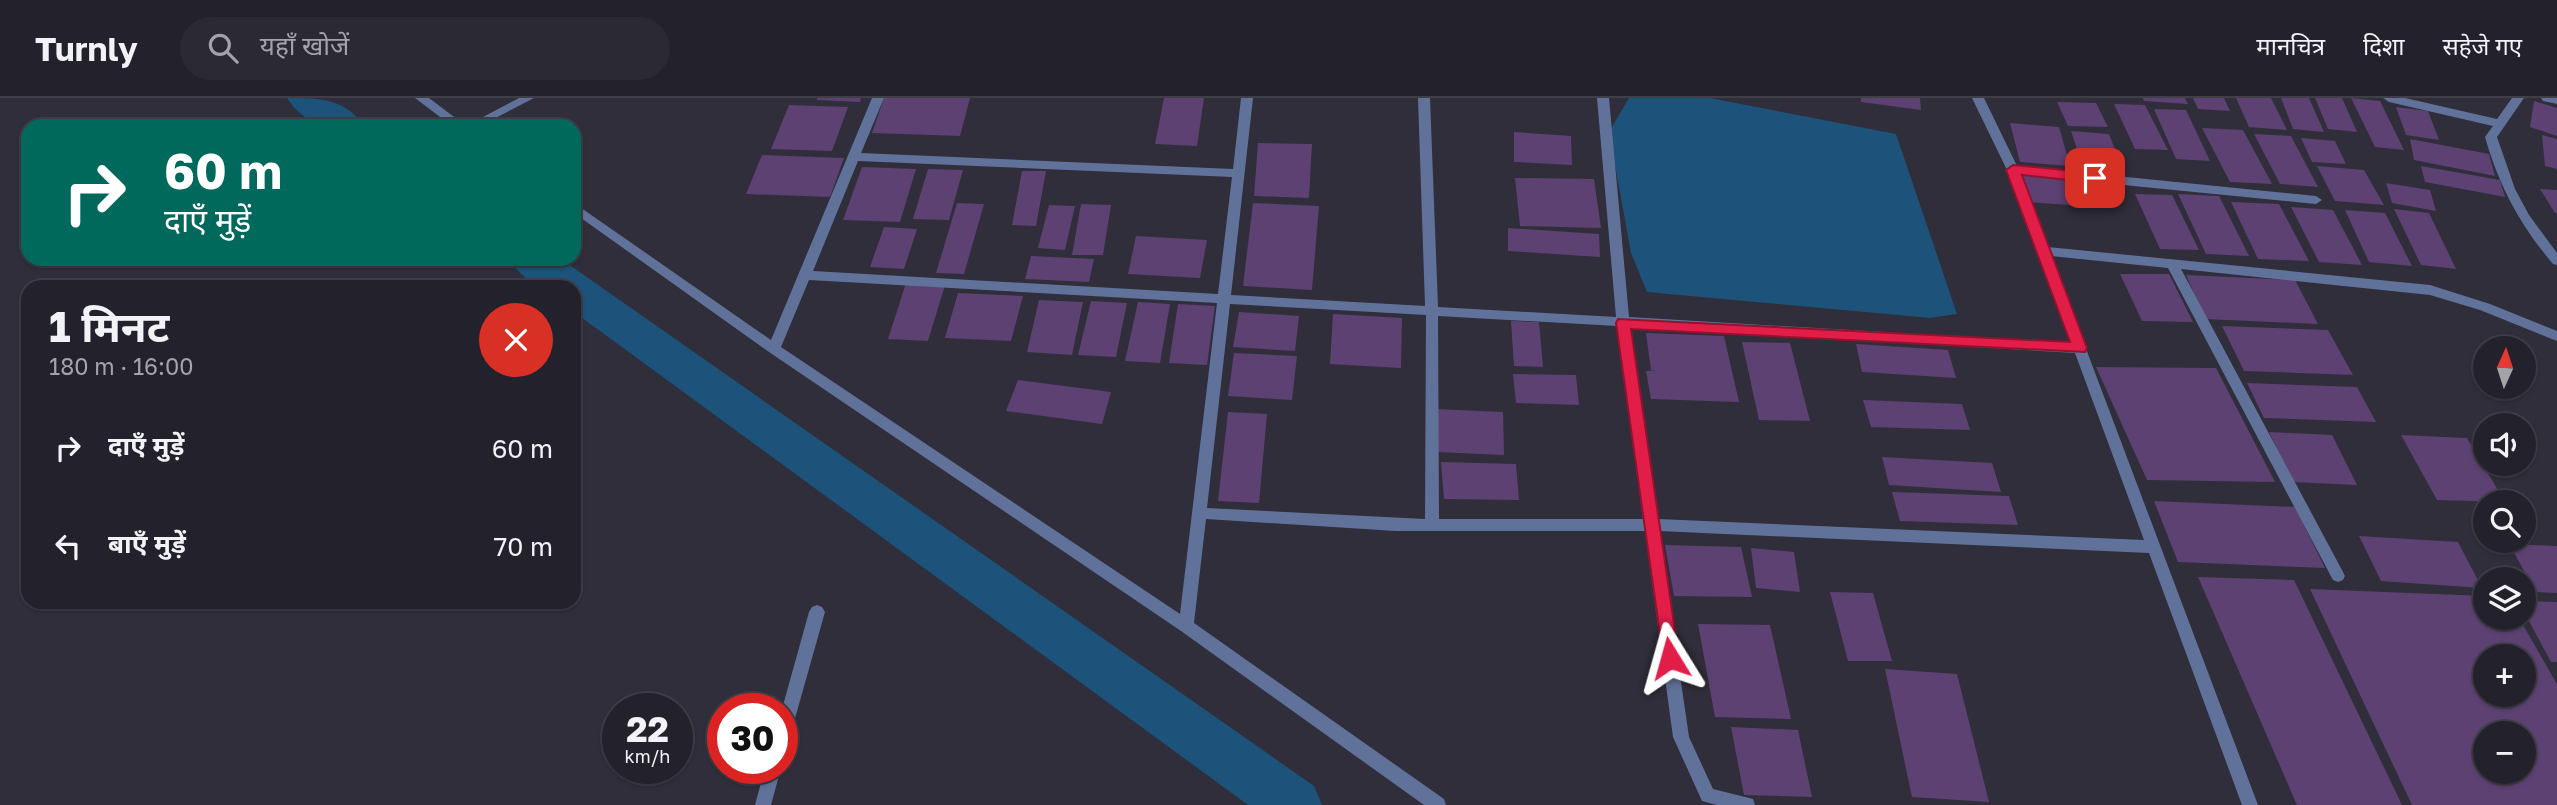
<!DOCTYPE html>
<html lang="hi">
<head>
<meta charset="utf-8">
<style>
  :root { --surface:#23222c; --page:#2b2a34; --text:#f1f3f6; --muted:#a3a4a9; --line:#403f48 }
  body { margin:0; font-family:"Golos Text","Noto Sans Devanagari",sans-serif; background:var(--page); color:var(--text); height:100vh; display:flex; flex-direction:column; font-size:26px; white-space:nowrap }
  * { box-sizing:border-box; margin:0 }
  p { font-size:23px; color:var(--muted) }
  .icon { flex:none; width:38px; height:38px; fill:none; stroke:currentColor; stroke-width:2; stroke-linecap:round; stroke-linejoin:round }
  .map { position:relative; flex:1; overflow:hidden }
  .sheet { position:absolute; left:21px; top:182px; width:560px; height:329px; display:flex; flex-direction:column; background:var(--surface); border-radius:21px; box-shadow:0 2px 5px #0004,0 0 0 2px var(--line) }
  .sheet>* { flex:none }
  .hud { position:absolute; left:21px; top:21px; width:560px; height:147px; border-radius:21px; box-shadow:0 2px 5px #0004,0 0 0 2px var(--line); background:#00695c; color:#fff; overflow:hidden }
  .needle { width:46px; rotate:3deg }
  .tools { position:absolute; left:2473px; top:238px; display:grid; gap:14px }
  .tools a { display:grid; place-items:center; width:63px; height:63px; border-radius:50%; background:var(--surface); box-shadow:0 2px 5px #0004,0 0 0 2px var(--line); font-size:35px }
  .speed { position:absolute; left:602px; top:595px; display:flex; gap:14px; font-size:35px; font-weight:700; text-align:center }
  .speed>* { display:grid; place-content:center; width:91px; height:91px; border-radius:50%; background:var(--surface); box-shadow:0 2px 5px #0004,0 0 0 2px var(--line); line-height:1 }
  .speed small { font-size:18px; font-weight:400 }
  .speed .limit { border:10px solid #d22; background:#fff; color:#111 }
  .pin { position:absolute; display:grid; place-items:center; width:60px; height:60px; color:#fff; margin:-30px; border-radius:14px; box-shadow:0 4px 10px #0006 }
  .me { position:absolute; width:77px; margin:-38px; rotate:352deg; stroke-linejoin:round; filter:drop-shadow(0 0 5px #0008) }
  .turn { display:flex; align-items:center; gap:24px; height:147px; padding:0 28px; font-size:32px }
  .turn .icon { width:91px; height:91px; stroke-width:2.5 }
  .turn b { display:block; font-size:49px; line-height:60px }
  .round { display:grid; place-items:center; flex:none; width:74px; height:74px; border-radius:37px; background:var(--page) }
  .headline { display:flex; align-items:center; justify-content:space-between; height:119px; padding:0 28px }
  h1 { font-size:42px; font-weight:700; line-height:52px }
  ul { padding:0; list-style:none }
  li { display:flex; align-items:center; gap:21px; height:98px; padding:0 28px }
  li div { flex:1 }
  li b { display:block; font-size:26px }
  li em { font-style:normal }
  header { display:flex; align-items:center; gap:42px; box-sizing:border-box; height:98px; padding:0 35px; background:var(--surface); border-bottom:2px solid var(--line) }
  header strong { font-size:33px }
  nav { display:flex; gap:38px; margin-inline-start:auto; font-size:24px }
  .search { width:490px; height:63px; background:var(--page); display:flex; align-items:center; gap:18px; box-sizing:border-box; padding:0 24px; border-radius:38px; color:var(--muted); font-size:26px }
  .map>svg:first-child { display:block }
</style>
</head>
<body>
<header>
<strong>Turnly</strong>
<div class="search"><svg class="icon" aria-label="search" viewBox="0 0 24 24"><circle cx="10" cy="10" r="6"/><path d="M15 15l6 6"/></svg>यहाँ खोजें</div>
<nav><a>मानचित्र</a><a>दिशा</a><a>सहेजे गए</a></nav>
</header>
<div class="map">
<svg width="2557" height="707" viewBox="0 0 2557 707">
  <rect width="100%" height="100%" fill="#2f2e3a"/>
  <!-- water -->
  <path fill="#1d527a" d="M1629 0H1710L1896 36 1957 216 1930 220 1647 194 1631 155 1609 34Z"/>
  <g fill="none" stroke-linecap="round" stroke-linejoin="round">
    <!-- canal -->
    <g fill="#1d527a" fill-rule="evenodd">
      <path d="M287 0C319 0 345 0 364 28 331 28 307 31 287 0Z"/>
      <path d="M510 161H561L1314 688 1322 707H1248L574 214V189C544 189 527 190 510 161Z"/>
    </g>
  </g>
  <!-- building -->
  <g fill="#5d4173" fill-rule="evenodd">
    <path d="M817 0H861L860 4 817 2Z"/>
    <path d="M884 0H970L960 38 872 35Z"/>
    <path d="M1164 0H1204L1197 48 1155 46Z"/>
    <path d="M1861 0H1920L1921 12 1861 4Z"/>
    <path d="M2143 0H2185L2188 6 2144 3Z"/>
    <path d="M2193 0H2224L2230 13 2198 11Z"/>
    <path d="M2236 0H2271L2287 32 2249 29Z"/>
    <path d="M2281 0H2309L2324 34 2293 31Z"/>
    <path d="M2315 0H2342L2357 34 2328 31Z"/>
    <path d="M2351 0 2380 3 2404 52 2375 49Z"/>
    <path d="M2534 3 2557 10V38L2530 29Z"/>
    <path d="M2057 4 2096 5 2108 29 2068 28Z"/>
    <path d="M2114 6 2145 7 2168 52 2135 51Z"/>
    <path d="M789 7 848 9 832 53 771 51Z"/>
    <path d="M2396 9 2428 13 2439 42 2406 37Z"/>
    <path d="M2154 11 2186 12 2210 63 2176 61Z"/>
    <path d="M2010 25 2059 29 2070 68 2020 64Z"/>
    <path d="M2202 30 2243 32 2272 86 2230 84Z"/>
    <path d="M2071 33 2109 36 2123 72 2083 69Z"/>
    <path d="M1514 34 1571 38 1572 67 1514 64Z"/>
    <path d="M2254 36 2291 38 2318 89 2280 86Z"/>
    <path d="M2542 37 2557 41V71L2545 68Z"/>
    <path d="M2301 40 2335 43 2346 66 2312 64Z"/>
    <path d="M2410 41 2489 56 2495 78 2414 62Z"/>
    <path d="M1258 45 1312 46 1309 100 1254 98Z"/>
    <path d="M762 57 844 60 830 99 746 96Z"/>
    <path d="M2317 68 2364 72 2384 107 2335 103Z"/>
    <path d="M2421 68 2500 82 2505 99 2425 84Z"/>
    <path d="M862 69 916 71 900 124 843 122Z"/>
    <path d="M928 71 963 72 949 122 913 121Z"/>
    <path d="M1022 73H1046L1036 128 1012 127Z"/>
    <path d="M2021 77 2072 81 2081 108 2029 104Z"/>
    <path d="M1515 80 1594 81 1601 130 1520 128Z"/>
    <path d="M2386 85 2430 92 2436 113 2392 105Z"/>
    <path d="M2540 91 2557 92V115H2555Z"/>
    <path d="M2135 96 2172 97 2199 152 2160 151Z"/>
    <path d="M2178 96 2219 98 2249 158 2206 156Z"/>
    <path d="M2231 104 2279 106 2309 163 2258 161Z"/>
    <path d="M957 105 984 106 964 176 936 175Z"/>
    <path d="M1253 105 1319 108 1312 192 1243 188Z"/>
    <path d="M1081 106 1111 107 1103 157H1072Z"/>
    <path d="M1049 107 1075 108 1065 152 1038 150Z"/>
    <path d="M2291 109 2333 112 2362 167 2319 164Z"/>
    <path d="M2394 111 2429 115 2456 171 2421 167Z"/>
    <path d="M2345 112 2385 115 2412 168 2369 164Z"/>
    <path d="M884 129 917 131 904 171 870 169Z"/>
    <path d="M1508 130 1599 136 1600 159 1508 153Z"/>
    <path d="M1136 138 1207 142 1200 180 1128 176Z"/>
    <path d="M1031 158 1094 161 1089 184 1025 181Z"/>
    <path d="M2120 176H2169L2193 224 2142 223Z"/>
    <path d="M2186 177 2295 182 2318 226 2205 221Z"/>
    <path d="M906 185 945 187 928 243 888 241Z"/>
    <path d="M958 195 1023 198 1011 243 945 240Z"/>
    <path d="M1039 202 1083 204 1072 257 1027 254Z"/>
    <path d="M1091 203 1127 205 1116 259 1078 257Z"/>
    <path d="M1138 204 1170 206 1160 265 1125 263Z"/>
    <path d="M1178 206 1215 208 1207 267 1169 265Z"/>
    <path d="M1239 214 1299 218 1295 253 1233 249Z"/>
    <path d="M1333 216 1402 220 1401 270 1330 266Z"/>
    <path d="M1511 223 1539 224 1543 269 1514 268Z"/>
    <path d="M2222 228 2328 232 2353 277 2244 273Z"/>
    <path d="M1646 235 1724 238 1739 304 1651 301 1646 273 1659 272H1651Z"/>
    <path d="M1742 244 1790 245 1810 323 1759 322Z"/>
    <path d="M1856 246 1948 252 1956 280 1862 274Z"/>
    <path d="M1234 255 1297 258 1292 302 1228 298Z"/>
    <path d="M2096 269 2216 270 2275 384 2147 382Z"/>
    <path d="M1513 276 1576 277 1579 307 1516 305Z"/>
    <path d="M1018 282 1111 294 1102 326 1006 313Z"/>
    <path d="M2247 285 2357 289 2376 324 2264 320Z"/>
    <path d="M1863 302 1962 306 1970 332 1871 329Z"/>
    <path d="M1435 311 1503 314 1504 357 1436 354Z"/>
    <path d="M1228 314 1267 316 1259 405 1218 403Z"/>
    <path d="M2269 334 2332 337 2357 387 2292 384Z"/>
    <path d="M2401 337 2467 340 2505 404 2437 402Z"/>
    <path d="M1882 359 1992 365 2001 394 1889 387Z"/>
    <path d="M1441 364 1516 366 1519 402 1444 401Z"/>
    <path d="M1892 394 2009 398 2018 427 1900 423Z"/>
    <path d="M2154 403 2295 409 2325 470 2178 464Z"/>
    <path d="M2359 438 2458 444 2482 490 2381 483Z"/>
    <path d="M2509 446 2557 448V495L2536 494Z"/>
    <path d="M1665 447 1741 449 1752 499 1674 498Z"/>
    <path d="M1751 450 1794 454 1800 494 1756 490Z"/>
    <path d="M2198 479 2294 482 2402 707H2297Z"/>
    <path d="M2310 491 2485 498V520H2519L2557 586V707H2412ZM2485 558H2524V597H2485ZM2485 635H2524V674H2485Z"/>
    <path d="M1830 494 1873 495 1892 563H1848Z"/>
    <path d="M2524 503 2557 504V564H2551L2524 514Z"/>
    <path d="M1698 526 1770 527 1791 621 1715 619Z"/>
    <path d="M1885 571 1957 576 1989 704 1912 699Z"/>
    <path d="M1731 629 1798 632 1812 699 1744 697Z"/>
  </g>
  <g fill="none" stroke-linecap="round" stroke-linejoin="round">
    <!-- lane -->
    <g fill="#61729a" fill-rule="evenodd">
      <path d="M817 507 822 509 825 514 790 638 788 643 782 645V611L809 514 812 509Z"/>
      <path d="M765 670H781L771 707H755Z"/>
    </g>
    <!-- street -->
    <g fill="#61729a" fill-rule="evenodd">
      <path d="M415 0H429L466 28 519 0H534L480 28H452Z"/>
      <path d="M872 0H884L861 55 1233 71 1241 0H1253L1231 197 1425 208 1418 0H1430L1438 209 1616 219 1597 0H1609L1629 219 2071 245 2007 72 1972 0H1984L2017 68 2316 98 2322 102 2316 106 2021 77 2048 149 2430 187 2490 206 2557 233V243L2480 212 2430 197 2181 171 2343 474 2345 478 2343 482 2338 484 2333 482 2168 170 2051 158 2258 707H2242L2149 455 1659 433 1689 639 1713 691 1753 701 1755 707H1717L1702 703 1673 639 1645 433H1396L1206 421 1194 525 1444 701 1446 707H1424L1181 533 769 254 574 115V105L771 242ZM858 63 1232 79 1218 196 813 173ZM809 182 1217 205 1180 516 781 249ZM1230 206 1426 217 1425 421 1207 410ZM1438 218 1617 228 1643 421H1439ZM1630 229 2075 255 2144 442 1658 421Z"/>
      <path d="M2383 0H2405L2497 21 2512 0H2524L2497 39 2515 91 2529 117 2557 155V167L2553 166C2520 127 2499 88 2485 39L2493 28 2389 4Z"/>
      <path d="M2541 0H2557V6L2543 3Z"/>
    </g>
  </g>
  <!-- route -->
  <path fill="#e11d48" stroke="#92132f" stroke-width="2" d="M2013 67 2095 75 2102 80 2095 85 2022 77 2087 250 2085 254 1631 231 1679 560 1676 565 1670 567 1664 565 1616 225 1618 221 2070 244 2006 72Z"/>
</svg>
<div class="tools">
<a><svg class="needle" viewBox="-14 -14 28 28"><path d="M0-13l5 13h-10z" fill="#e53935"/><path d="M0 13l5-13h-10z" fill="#a3a4a9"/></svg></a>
<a><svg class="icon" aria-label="sound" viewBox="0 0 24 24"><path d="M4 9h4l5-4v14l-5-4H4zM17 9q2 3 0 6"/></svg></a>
<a><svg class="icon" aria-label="search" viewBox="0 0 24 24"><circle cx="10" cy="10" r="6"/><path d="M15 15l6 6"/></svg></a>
<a><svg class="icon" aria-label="layers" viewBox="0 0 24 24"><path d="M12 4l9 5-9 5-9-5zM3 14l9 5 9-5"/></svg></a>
<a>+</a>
<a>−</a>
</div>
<div class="speed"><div>22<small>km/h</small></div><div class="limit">30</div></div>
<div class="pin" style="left:2095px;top:80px;background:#d93025"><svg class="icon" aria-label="arrive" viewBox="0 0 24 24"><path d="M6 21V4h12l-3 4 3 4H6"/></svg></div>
<svg class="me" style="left:1670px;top:560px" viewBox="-20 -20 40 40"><path d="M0-17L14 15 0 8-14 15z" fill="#e11d48" stroke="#fff" stroke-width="4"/></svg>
<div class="hud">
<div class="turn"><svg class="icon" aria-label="right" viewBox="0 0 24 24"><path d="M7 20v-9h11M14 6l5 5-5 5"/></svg><div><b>60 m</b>दाएँ मुड़ें</div></div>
</div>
<section class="sheet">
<div class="headline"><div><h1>1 मिनट</h1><p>180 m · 16:00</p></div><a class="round" style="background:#d93025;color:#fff"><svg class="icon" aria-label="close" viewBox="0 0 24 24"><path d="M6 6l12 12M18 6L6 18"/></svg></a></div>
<ul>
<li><svg class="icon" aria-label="right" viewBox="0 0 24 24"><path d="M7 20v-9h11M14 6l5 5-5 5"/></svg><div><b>दाएँ मुड़ें</b></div><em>60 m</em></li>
<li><svg class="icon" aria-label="left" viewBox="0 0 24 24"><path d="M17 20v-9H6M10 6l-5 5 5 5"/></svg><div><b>बाएँ मुड़ें</b></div><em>70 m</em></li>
</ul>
</section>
</div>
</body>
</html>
